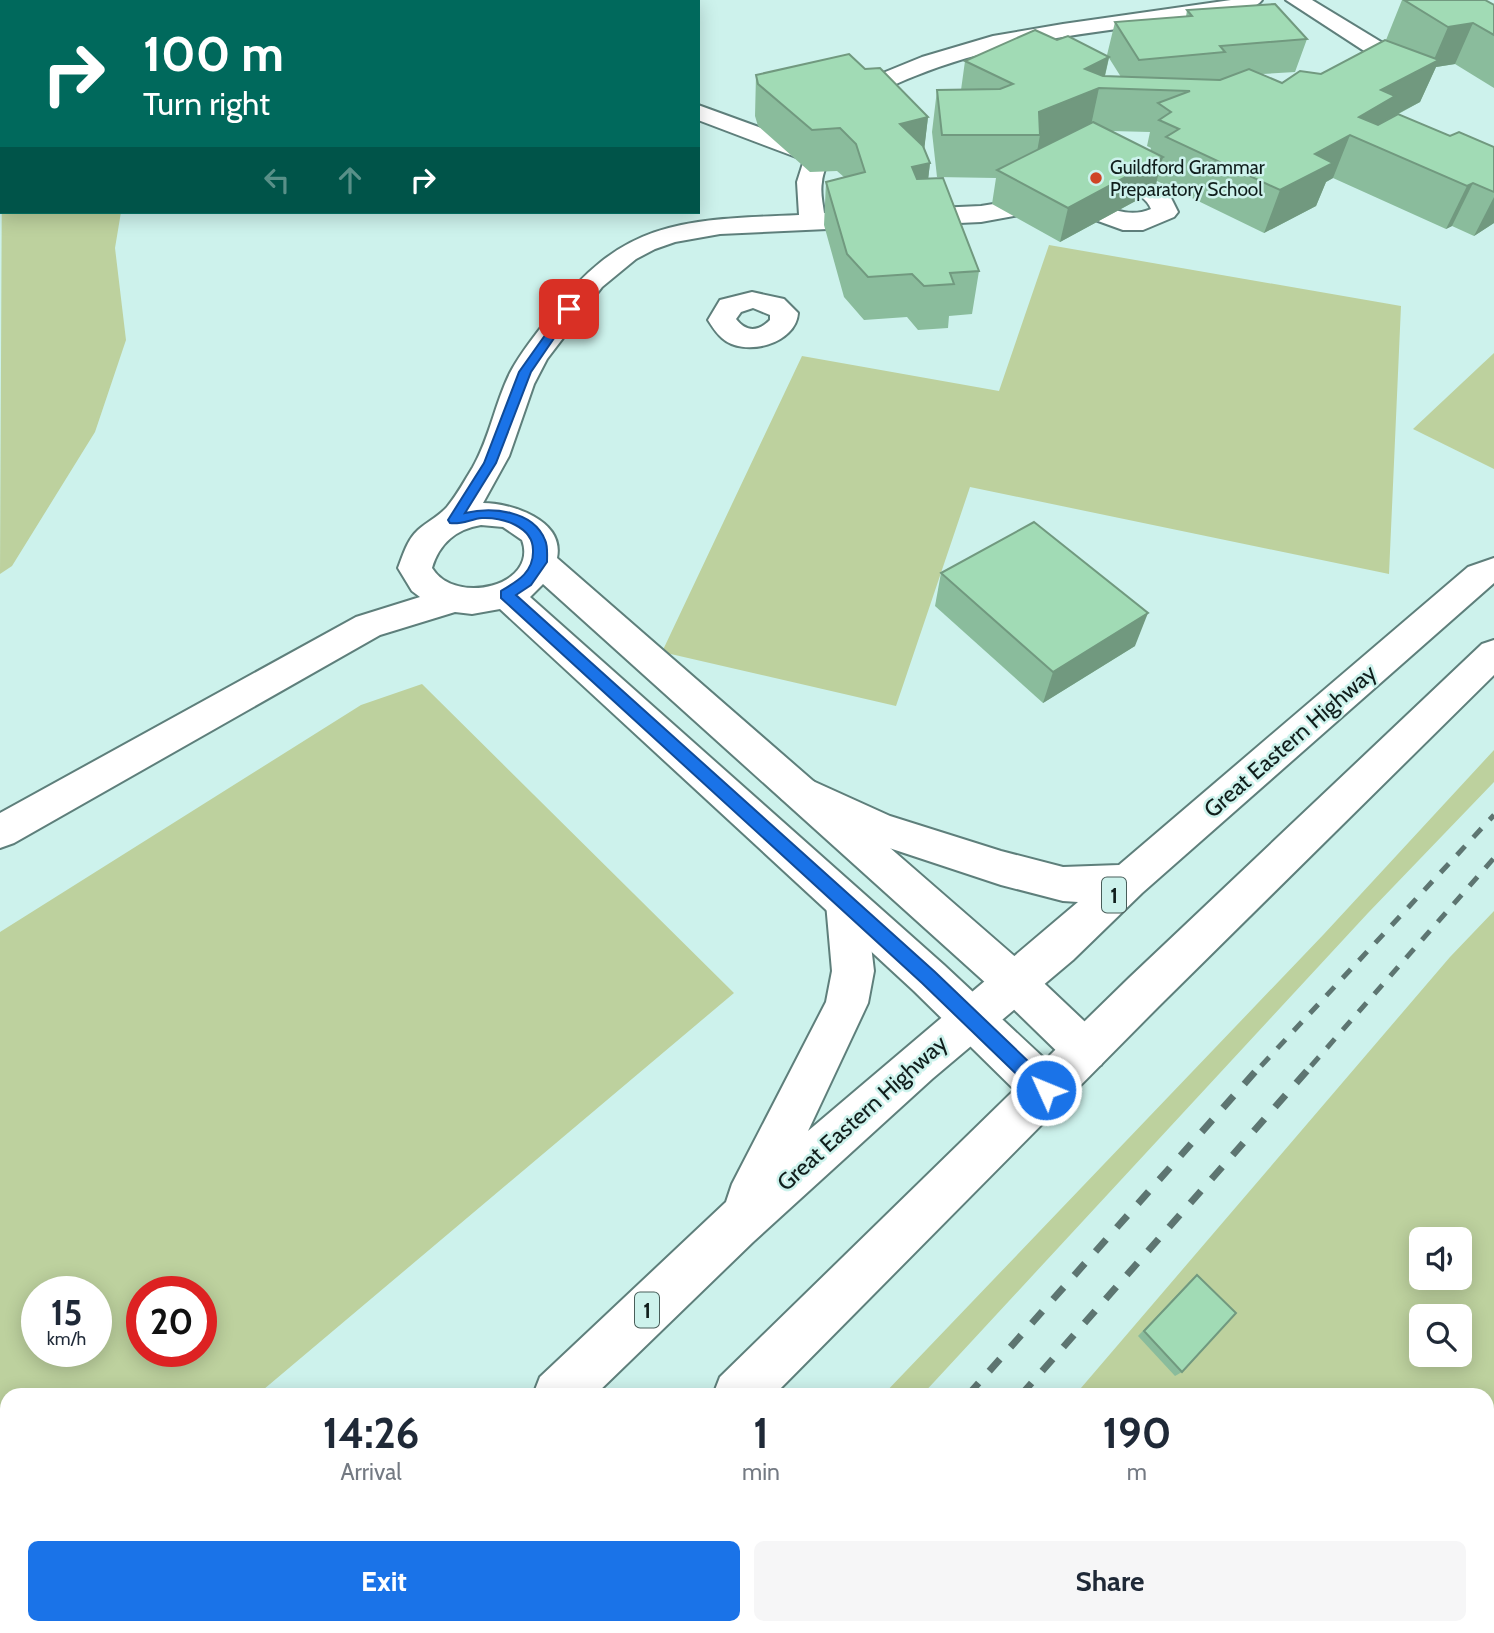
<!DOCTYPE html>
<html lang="en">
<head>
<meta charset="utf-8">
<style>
  :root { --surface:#fff; --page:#f6f6f7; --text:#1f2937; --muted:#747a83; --accent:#1a73e8 }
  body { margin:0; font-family:Cabin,sans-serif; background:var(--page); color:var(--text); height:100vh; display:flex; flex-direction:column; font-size:26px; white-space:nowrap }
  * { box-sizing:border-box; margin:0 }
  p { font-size:23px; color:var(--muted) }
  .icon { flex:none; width:38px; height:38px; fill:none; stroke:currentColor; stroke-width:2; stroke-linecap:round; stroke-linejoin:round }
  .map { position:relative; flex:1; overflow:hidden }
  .panel { position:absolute; left:0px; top:1388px; width:1494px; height:247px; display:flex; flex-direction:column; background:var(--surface); border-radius:21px 21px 0 0; box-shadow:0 4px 18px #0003 }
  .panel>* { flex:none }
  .banner { position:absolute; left:0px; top:0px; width:700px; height:214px; box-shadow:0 4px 18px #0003; background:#00695c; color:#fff; overflow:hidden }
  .tools { position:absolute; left:1409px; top:1227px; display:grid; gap:14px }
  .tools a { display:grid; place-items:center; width:63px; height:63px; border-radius:10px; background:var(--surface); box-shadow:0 4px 18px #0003; font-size:35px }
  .speed { position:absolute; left:21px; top:1276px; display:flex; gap:14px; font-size:35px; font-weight:700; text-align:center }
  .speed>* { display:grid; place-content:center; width:91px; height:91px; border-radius:50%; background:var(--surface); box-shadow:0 4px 18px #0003; line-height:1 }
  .speed small { font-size:18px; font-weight:400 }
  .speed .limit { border:10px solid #d22; background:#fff; color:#111 }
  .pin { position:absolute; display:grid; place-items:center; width:60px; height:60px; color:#fff; margin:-30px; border-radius:14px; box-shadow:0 4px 10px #0006 }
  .me { position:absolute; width:77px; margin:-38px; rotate:314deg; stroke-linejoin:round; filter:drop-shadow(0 0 5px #0008) }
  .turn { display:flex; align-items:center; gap:24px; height:147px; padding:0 28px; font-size:32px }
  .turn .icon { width:91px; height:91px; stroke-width:2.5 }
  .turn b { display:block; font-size:49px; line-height:60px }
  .lanes { display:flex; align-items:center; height:66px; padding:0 28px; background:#0003; justify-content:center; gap:35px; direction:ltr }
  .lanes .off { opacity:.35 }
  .eta { display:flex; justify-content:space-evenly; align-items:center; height:119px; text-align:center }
  .eta b { font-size:42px; font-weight:800; line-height:49px }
  .action { display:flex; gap:14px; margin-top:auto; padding:14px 28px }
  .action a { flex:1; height:80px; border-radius:10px; background:var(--accent); color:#fff; font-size:28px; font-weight:800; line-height:80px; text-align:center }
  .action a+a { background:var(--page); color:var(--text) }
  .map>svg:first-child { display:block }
</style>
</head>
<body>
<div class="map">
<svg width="1494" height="1633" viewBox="0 0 1494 1633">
  <rect width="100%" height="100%" fill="#cdf2ec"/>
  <!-- green -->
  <g fill="#bdd19e" fill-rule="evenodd">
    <path d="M2 157V212H121L115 248 126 340 95 432 12 566 0 574Z"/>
    <path d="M1049 245 1401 306 1389 574 970 487 896 706 662 652 802 356 999 391Z"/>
    <path d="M1494 353V469L1413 429Z"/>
    <path d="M422 684 734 993 257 1395H7V1605L0 1611V932L361 705ZM37 1292H96V1351H37ZM142 1292H201V1351H142Z"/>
    <path d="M1494 750V782L1368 913 922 1395H883L1324 934Z"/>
    <path d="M1494 911V1422L1488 1424V1395H1075L1450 957ZM1421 1239H1460V1278H1421ZM1421 1316H1460V1354H1421Z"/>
    <path d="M1494 1518V1633H1261L1269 1628H1488V1521Z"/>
    <path d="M876 1628H1075L1066 1633H871Z"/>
  </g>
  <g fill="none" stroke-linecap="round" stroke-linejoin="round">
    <!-- minor casing -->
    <g stroke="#5e7f7b" stroke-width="4">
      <g id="minor">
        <path d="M138 0H162L137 2Z"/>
        <path d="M392 0H417L418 2H394Z"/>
        <path d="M448 0H472L447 2Z"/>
        <path d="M1231 0H1262C1251 15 1204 17 1186 20 1094 32 1001 41 915 76 895 84 871 94 855 110 845 120 823 167 822 182 820 192 823 204 824 213L981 206 1043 196 1060 181 1091 173H1117L1154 184 1168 192 1178 212 1174 217 1143 230H1123L1076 213 1052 209 981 222 720 234 675 242 655 249 636 259 602 287 547 359 534 384 509 456 483 503C511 503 565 520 557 558L1028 968 1101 1037 1108 1051 1101 1065 1086 1071 1071 1065 998 994 543 584 530 597 944 965 1062 1075 1068 1090 1062 1105 1046 1111 1030 1105 914 991 500 609 472 614 455 612 380 635 14 843 0 848V813L356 617 420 597 412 591 398 568C403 555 407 540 418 530 427 522 438 517 447 507 457 495 465 480 473 467 490 437 495 403 510 373 521 352 536 334 550 316 623 218 686 220 799 215L797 182 804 160 698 120V105L811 146 837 101 873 77 922 57 993 36 1063 24ZM1092 187C1111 187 1143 188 1151 209 1123 221 1100 201 1071 197L1078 191ZM481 525 503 527 522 540C539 586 455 606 432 568 439 544 456 529 481 525Z"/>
        <path d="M1286 0H1312L1391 48 1394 53 1391 58H1375Z"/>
        <rect x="0" y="44" width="2" height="14"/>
        <path d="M752 292 784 299 798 313C796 344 744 358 722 338 716 333 712 326 708 320L720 300ZM753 308 770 315V320C758 332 746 332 736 319L741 312Z"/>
      </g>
    </g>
    <!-- highway casing -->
    <g stroke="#5e7f7b" stroke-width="4">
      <g id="highway">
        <path d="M1494 558V583L1142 893 1073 960 932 1079 753 1242 595 1395H533L540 1377 726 1202 732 1184 826 1002 832 971 826 903 832 891 846 885 860 891 866 903 874 971 868 1003 808 1131 1078 902 1063 901 1001 885 865 840 782 799 776 788 782 777 795 773 890 816 1001 851 1063 867 1119 865 1468 567Z"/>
        <path d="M1494 640V675L1159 1006 774 1395H713L720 1377 1129 978 1482 644Z"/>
        <path d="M294 1628H354L352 1633H292Z"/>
        <path d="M472 1628H532L530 1633H470Z"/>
      </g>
    </g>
    <!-- minor -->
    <use href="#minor" fill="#fff" fill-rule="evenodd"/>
    <!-- highway -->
    <use href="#highway" fill="#fff" fill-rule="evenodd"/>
    <!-- rail-far1 -->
    <g stroke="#5d7571" stroke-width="5" stroke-dasharray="12 12" stroke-linecap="butt">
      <path d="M1261 1066 1494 815"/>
      <path d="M1311 1066 1494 858"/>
    </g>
    <!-- rail -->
    <g stroke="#5d7571" stroke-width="7" stroke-dasharray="16 16" stroke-linecap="butt">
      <path d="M968 1395 1262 1064"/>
      <path d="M1021 1395 1313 1064"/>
      <path d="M1488 1485 1494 1482"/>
      <path d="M751 1633 756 1628"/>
      <path d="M811 1633 816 1628"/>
      <path d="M1186 1633 1195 1628"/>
    </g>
  </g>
  <!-- wall -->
  <g fill="#8abc9c" fill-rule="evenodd">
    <path d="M1402 0H1485L1494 5V88L1455 64 1436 67 1420 102 1384 122 1450 136 1494 147V223L1474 236 1452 226 1446 229 1333 178 1326 182 1316 206 1264 233 1157 181 1154 191 1060 242 992 204 996 178 937 177 932 132 937 90H961L965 61 1057 40 1109 57 1107 55 1115 22 1186 17 1187 10 1307 39 1295 72 1262 74 1282 83 1321 74 1389 42 1386 40ZM1109 58 1121 77 1105 76ZM1111 131 1150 132 1147 146 1151 148 1150 151Z"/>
    <path d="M865 69 928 117 924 149 930 163 928 179 979 271 972 314 949 316 948 328 918 330 907 317 864 320 844 297 824 225 826 182 844 177 837 171 810 172 758 126 755 116 756 75Z"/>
    <path d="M941 573 1135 646 1043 703 935 606Z"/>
    <path d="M1197 1275 1182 1372 1175 1376 1138 1336 1190 1281Z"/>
  </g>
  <!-- shaded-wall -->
  <g fill="#71997f">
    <path d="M1473 23 1455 64 1436 67 1420 102 1384 121 1377 138 1359 117 1381 90 1432 64 1448 27Z"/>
    <path d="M1109 57 1102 88H1099L1090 130 1037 152 1040 135 1039 112 1085 69Z"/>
    <path d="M928 117 923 160 900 124Z"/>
    <path d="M1350 135 1333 178 1326 182 1316 206 1264 233 1280 190 1315 154Z"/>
    <path d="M1163 157 1154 191 1060 242 1068 208Z"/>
    <path d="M930 163 925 206 912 167Z"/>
    <path d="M1473 183 1452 226 1446 229 1467 186Z"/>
    <path d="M1494 197V223L1474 236Z"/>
    <path d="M1148 613 1135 646 1043 703 1053 672Z"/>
  </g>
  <!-- building -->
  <g fill="#a1dbb5" stroke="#71997f" stroke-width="2">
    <path d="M1404 0H1485L1494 5V35L1473 23 1448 27Z"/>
    <path d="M1275 4 1307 39 1220 46 1225 52 1139 60 1115 22 1192 16 1187 10Z"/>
    <path d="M1035 30 1057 40 1068 36 1109 57 1085 69 1103 76 1220 80 1249 69 1282 83 1300 71 1321 74 1385 40 1439 60 1381 90 1395 96 1359 117 1378 125 1398 114 1450 136 1459 132 1494 147V192L1473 183 1467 186 1350 135 1315 154 1333 163 1280 190 1166 137 1179 129 1159 120 1171 112 1158 103 1190 91 1099 88 1039 112 1040 135H942L937 90 1000 89 1013 84 965 61Z"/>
    <path d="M849 54 865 69 880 68 928 117 900 124 923 146 930 163 912 167 917 179 943 178 979 271 950 273 954 284 924 286 912 274 868 277 847 254 826 182 865 172 856 144 840 128 812 130 758 84 756 75Z"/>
    <path d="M1093 122 1163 157 1068 208 997 170Z"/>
    <path d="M1034 522 1148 613 1053 672 941 573Z"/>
    <path d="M1197 1275 1236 1313 1182 1372 1144 1331Z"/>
  </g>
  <!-- route -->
  <path fill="#1a73e8" stroke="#114b97" stroke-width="2" d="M565 307 574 309 531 372 496 463 465 513C492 507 533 510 545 540 548 546 547 555 547 562L531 585 516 595 935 972 1052 1084 1055 1090 1052 1096 1046 1099 1039 1096 922 983 501 598V591C518 581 534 572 533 550 533 527 503 517 482 518 471 519 461 525 450 523L448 520 484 463 519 372Z"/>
  <!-- markers -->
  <circle fill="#cf4526" stroke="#cdf2ec" stroke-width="2.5" cx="1096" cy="178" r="7"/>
  <g text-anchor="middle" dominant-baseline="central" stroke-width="5" stroke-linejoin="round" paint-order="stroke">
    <!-- far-poi labels -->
    <g font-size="19" fill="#101e1c" stroke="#cdf2ec" text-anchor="start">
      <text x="1110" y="167">Guildford Grammar<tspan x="1110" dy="22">Preparatory School</tspan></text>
    </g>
    <!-- shield labels -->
    <g fill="#cdf2ec" stroke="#495e5a" stroke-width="2">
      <rect x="1102" y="877.5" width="24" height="35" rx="5"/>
      <rect x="635" y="1292.5" width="24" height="35" rx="5"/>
    </g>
    <g font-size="21" font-weight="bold" fill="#101e1c">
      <text x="1114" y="895">1</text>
      <text x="647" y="1310">1</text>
    </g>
    <!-- street labels -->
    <g font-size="23" fill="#101e1c" stroke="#cdf2ec">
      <text transform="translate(1290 741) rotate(-41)">Great Eastern Highway</text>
      <text transform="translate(862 1113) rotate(-42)">Great Eastern Highway</text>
    </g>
  </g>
</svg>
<div class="tools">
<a><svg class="icon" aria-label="sound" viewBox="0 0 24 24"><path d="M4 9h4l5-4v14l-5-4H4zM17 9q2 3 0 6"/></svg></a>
<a><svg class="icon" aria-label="search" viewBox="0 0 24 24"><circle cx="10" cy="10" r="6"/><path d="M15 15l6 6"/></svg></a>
</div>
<div class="speed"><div>15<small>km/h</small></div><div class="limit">20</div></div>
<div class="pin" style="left:569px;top:309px;background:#d93025"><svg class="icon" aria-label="arrive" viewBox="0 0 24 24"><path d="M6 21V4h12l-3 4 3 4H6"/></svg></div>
<svg class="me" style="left:1046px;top:1090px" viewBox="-20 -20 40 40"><circle r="17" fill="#1a73e8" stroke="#fff" stroke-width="3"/><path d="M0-11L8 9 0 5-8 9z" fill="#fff"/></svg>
<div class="banner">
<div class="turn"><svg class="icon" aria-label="right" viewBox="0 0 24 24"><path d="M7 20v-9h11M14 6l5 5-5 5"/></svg><div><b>100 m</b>Turn right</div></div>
<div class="lanes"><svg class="icon off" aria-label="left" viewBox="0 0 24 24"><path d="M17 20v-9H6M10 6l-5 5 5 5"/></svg><svg class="icon off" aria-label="ahead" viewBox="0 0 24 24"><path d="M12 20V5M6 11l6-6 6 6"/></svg><svg class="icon" aria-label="right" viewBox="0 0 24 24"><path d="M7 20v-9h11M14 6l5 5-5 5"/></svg></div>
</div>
<section class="panel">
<div class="eta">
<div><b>14:26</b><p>Arrival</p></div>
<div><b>1</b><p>min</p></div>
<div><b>190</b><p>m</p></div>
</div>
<div class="action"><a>Exit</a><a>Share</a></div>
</section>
</div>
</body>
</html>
